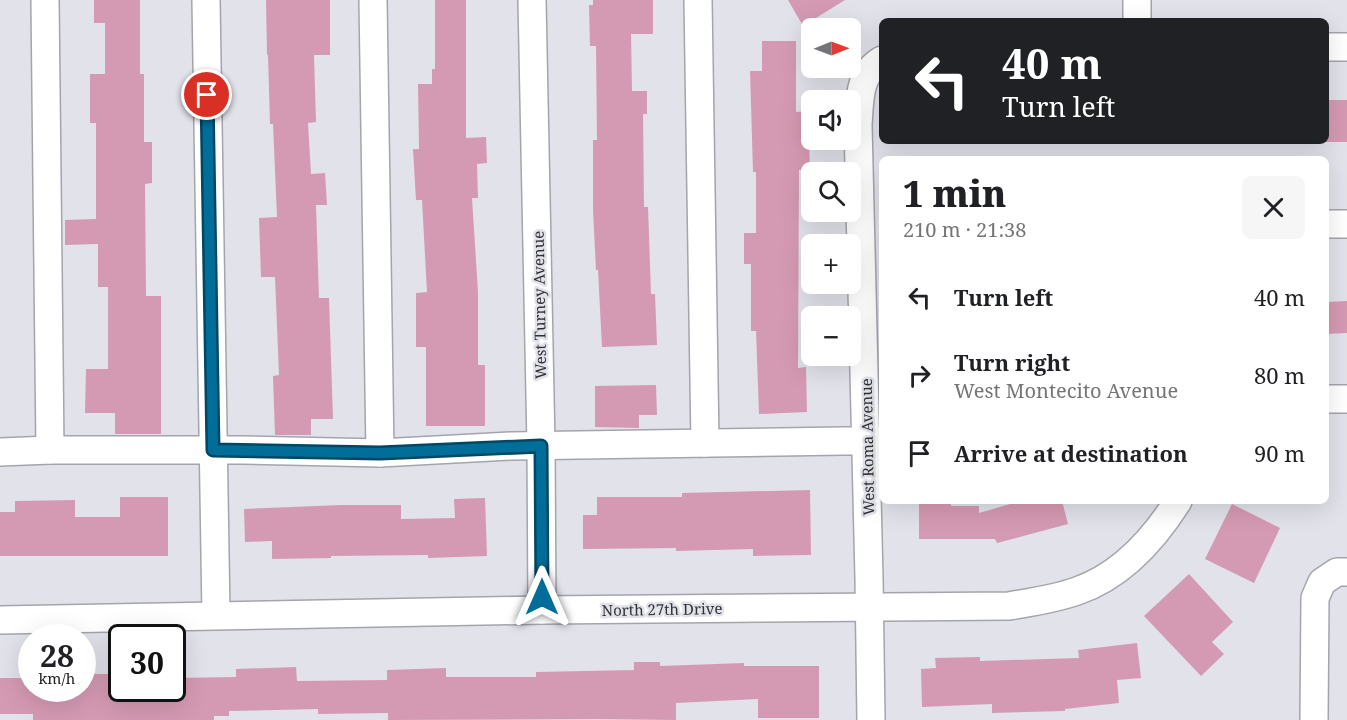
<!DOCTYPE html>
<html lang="en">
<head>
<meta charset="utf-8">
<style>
  :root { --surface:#fff; --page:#f6f6f6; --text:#202124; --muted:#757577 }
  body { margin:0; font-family:"Noto Serif",serif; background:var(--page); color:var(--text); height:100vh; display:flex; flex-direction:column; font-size:22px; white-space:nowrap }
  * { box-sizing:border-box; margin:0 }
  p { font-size:20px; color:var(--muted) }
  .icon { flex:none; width:33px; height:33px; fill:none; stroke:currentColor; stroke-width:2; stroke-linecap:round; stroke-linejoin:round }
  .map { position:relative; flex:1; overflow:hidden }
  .sheet { position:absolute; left:879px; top:156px; width:450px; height:348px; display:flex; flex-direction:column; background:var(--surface); border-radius:9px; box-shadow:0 6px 24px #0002 }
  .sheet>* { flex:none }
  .hud { position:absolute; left:879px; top:18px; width:450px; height:126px; border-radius:9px; box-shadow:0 6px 24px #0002; background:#202124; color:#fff; overflow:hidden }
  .needle { width:39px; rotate:89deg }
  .tools { position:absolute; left:801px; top:18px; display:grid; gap:12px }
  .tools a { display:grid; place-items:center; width:60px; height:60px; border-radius:9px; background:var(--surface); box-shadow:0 6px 24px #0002; font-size:30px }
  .speed { position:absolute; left:18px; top:624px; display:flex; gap:12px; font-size:30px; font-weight:700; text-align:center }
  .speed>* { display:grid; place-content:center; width:78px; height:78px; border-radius:50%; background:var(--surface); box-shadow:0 6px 24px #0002; line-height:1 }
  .speed small { font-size:15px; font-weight:400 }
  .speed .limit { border:3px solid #111; border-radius:9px; background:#fff; color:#111 }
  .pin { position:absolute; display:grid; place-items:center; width:51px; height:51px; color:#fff; margin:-26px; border:3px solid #fff; border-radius:50%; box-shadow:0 2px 6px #0007 }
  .me { position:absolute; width:66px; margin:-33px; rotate:0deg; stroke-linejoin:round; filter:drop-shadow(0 0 4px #0008) }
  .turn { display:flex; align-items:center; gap:21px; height:126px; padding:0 24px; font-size:27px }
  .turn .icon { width:78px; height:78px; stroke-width:2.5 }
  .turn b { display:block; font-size:42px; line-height:51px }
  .round { display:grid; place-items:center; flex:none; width:63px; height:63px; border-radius:9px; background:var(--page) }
  .headline { display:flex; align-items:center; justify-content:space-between; height:102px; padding:0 24px }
  h1 { font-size:36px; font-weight:800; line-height:45px }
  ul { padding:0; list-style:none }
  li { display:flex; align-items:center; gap:18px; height:78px; padding:0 24px }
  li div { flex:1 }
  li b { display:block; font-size:22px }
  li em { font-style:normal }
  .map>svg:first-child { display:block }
</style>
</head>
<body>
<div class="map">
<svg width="1347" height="720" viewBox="0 0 1347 720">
  <rect width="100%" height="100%" fill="#e1e2ea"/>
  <!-- building -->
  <g fill="#d59ab3">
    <path d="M94 0H140V74H144V142H152V183L145 184 146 296H161V434H115V413H85L86 369H108V287H98V244L65 245V220L96 219V123H90V74H105V23H94Z"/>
    <path d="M266 0H330V55H314L316 122 308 123 311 174 325 173 327 205H316L319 298H329L333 419H311V435H275L273 376 279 375 275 277H261L259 218 277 217 273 124H270L268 55H267Z"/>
    <path d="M435 0H466V138L486 137 487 163 477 164 478 198H472L478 292V365H485V426H426V347H416V293L427 292 422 200H416L413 149H419L418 84H432V69H435Z"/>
    <path d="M593 0H653V34H631L632 91H647V114H643L644 207H648L651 294H655L657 345 602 347 598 270H596L593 209V140H597L596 46H590L589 5H593Z"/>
    <path d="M788 0H845L803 26Z"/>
    <path d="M762 41H796V112L808 111 810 170H799L798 368 806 367 807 412 759 414 756 331H751V264H744V233H756V172H753L750 71H762Z"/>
    <rect x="1326" y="100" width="21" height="42"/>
    <path d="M1347 301V333L1326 334V302Z"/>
    <path d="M656 385 657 415H639V428L595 427V386Z"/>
    <path d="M810 490 811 555 753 556V549L676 551V548L583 549V515H597V497H682V493Z"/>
    <path d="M120 497H168V556H0V512H15V501L75 500V517H120Z"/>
    <path d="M485 498 487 556 428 558V555L331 556V558L272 559V541L245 542 244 509 341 505H401V519L455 518 454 499Z"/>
    <path d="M919 501H951V506H979V513L1021 501H1062L1068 524 997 543 995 539H919Z"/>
    <path d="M1232 504 1280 528 1254 583 1205 559Z"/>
    <path d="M1189 574 1233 622 1212 642 1224 654 1201 676 1144 616Z"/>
    <path d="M1137 643 1141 678 1117 680 1119 703 1065 709V711L992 713V704L922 707 921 669 936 668 935 658 980 657V661L1079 658 1078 650Z"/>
    <path d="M634 662H660V666L744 663V666H819V718H758V699L676 703V720L596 719 388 720V713L318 714V709L229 711V716H214V720H33V714H0V678H32V688H88V674H122V688H172V678L236 677V669L296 667 297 681 387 680V670L446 668V677H536V672L634 670Z"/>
  </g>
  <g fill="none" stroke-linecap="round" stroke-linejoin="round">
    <!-- minor casing -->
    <g stroke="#a4a5ac" stroke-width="30">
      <g id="minor">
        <path d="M45 0 50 450"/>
        <path d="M206 0 216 615"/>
        <path d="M373 0 380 453"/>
        <path d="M532 0 541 445 542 610"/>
        <path d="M698 0 705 443"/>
        <path d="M1137 0V21"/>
        <path d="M1326 47H1347"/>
        <path d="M1326 224H1347"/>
        <path d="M1326 399H1347"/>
        <path d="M0 452 50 450H242L380 453 511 446 844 441H882"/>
        <path d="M0 620 542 610 1009 606C1032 602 1055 599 1077 591 1121 576 1154 539 1178 501"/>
        <path d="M871 720 869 578 858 125C860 100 858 74 882 60"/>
        <path d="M1314 720 1315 598 1322 582 1337 572H1347"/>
      </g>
    </g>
    <!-- minor -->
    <use href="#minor" stroke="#fff" stroke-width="27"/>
  </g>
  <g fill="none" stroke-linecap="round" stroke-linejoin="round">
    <!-- route casing -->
    <g stroke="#014763" stroke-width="15">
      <path id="route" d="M207 95 213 450 380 453 541 446 542 597"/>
    </g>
    <!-- route -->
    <use href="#route" stroke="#016d99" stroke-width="10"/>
  </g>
  <g text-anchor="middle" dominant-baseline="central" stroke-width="5" stroke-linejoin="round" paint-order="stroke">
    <!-- street labels -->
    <g font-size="15" fill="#313134" stroke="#e1e2ea">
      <text transform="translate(539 305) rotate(-91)">West Turney Avenue</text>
      <text transform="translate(867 447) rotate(-91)">West Roma Avenue</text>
      <text transform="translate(662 609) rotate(-1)">North 27th Drive</text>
    </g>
  </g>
</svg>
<div class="tools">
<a><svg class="needle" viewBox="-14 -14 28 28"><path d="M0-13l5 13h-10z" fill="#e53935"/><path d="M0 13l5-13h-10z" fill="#757577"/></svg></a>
<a><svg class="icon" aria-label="sound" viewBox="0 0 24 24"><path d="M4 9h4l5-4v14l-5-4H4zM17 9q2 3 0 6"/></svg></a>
<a><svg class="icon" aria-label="search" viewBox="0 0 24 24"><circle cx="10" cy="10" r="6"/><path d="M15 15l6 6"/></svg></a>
<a>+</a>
<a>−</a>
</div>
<div class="speed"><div>28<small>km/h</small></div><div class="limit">30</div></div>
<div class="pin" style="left:207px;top:95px;background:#d93025"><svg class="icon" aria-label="arrive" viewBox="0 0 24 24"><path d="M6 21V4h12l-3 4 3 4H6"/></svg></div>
<svg class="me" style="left:542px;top:597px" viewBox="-20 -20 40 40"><path d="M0-17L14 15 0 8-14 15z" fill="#016d99" stroke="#fff" stroke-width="4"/></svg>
<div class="hud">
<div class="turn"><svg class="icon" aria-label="left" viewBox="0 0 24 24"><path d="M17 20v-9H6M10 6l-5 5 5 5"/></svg><div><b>40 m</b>Turn left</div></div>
</div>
<section class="sheet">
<div class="headline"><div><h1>1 min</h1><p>210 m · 21:38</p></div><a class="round"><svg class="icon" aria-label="close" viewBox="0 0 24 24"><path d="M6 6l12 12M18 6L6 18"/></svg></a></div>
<ul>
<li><svg class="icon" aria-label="left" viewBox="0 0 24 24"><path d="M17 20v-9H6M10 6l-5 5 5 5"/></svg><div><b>Turn left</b></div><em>40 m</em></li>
<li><svg class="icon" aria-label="right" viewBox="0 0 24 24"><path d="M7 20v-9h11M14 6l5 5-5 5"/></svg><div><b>Turn right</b><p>West Montecito Avenue</p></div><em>80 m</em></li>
<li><svg class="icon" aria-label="arrive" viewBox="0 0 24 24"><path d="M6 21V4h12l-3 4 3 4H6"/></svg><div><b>Arrive at destination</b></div><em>90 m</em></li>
</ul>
</section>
</div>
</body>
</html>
